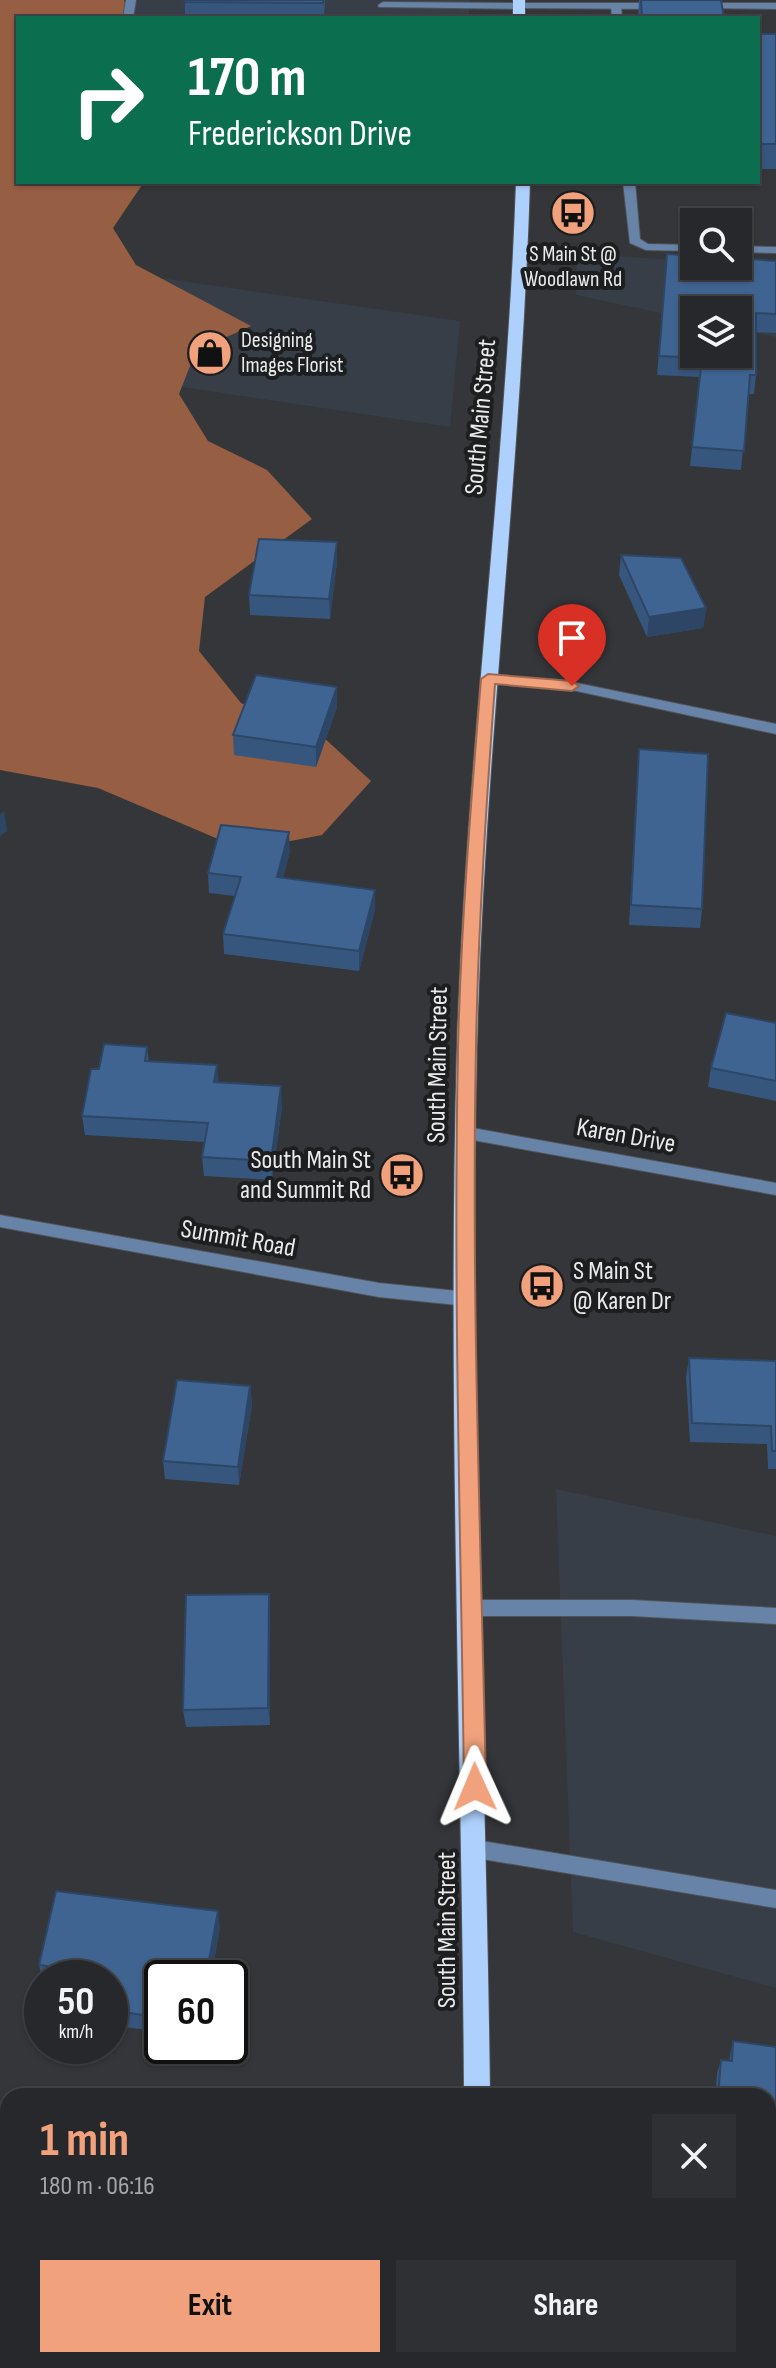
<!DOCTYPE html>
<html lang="en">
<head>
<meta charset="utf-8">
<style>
  :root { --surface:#27282b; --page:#2f3033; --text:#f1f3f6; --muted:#a4a6a9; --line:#434447; --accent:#f1a17c }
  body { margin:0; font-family:"Sofia Sans Condensed",sans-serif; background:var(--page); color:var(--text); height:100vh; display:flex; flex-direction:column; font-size:30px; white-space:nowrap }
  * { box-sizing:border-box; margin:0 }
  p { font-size:26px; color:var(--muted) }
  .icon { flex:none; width:44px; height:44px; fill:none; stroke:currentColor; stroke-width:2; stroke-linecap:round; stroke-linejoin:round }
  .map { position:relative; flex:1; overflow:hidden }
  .details { position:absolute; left:0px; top:2088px; width:776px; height:280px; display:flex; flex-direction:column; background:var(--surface); border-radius:24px 24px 0 0; box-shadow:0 2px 6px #0004,0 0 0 2px var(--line) }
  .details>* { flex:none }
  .hud { position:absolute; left:16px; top:16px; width:744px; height:168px; border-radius:0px; box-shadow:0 2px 6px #0004,0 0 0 2px var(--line); background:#0b6e4f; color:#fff; overflow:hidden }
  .controls { position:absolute; left:680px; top:208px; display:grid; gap:16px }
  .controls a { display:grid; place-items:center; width:72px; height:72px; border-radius:0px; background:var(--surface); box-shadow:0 2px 6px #0004,0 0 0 2px var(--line); font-size:40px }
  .speed { position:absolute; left:24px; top:1960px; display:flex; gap:16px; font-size:40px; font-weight:700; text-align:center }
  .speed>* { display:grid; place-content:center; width:104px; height:104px; border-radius:50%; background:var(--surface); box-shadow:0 2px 6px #0004,0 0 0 2px var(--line); line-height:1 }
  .speed small { font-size:20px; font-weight:400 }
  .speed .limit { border:4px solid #111; border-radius:12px; background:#fff; color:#111 }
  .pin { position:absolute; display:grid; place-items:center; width:68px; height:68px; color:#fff; margin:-82px -34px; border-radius:50% 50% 50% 0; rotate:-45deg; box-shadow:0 0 8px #0007 }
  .pin .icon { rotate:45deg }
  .me { position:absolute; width:88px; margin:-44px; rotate:359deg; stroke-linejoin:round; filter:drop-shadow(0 0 6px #0008) }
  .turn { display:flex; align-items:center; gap:28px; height:168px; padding:0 40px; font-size:36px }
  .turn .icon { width:104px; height:104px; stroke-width:2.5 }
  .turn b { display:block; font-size:56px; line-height:68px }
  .round { display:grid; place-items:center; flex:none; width:84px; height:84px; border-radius:0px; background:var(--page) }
  .overview { display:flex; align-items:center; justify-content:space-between; height:136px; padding:0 40px }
  h1 { font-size:48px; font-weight:700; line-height:60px; color:var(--accent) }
  .primary-button { display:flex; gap:16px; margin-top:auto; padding:16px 40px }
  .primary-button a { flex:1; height:92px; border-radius:0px; background:var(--accent); color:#111; font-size:32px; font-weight:700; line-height:92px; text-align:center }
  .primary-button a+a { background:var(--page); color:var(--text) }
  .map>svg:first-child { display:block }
</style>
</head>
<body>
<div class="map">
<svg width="776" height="2368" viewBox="0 0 776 2368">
  <rect width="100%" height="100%" fill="#343639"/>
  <!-- built -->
  <g fill="#383e47">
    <path d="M19 0H469V18H18L7 59Z"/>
    <path d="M577 253 694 262V266L776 268V337L738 329V310H694V320L576 295Z"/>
    <path d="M0 255 460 321 450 427 0 360Z"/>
    <path d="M556 1489 776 1536V1988L573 1932Z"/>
  </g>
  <!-- forest -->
  <g fill="#965e43">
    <path d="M0 0H124L129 18H18V182H144L113 228 136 265 251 326 196 351 179 394 208 441 267 470 312 519 205 597 199 651 241 703 321 735 371 781 322 835 244 850 98 788 0 770Z"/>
    <path d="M0 2124 8 2129V2360H271L274 2368H0Z"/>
  </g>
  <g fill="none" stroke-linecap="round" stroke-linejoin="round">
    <!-- service casing -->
    <g stroke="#515356" stroke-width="2">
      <g id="service">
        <path d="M126 0H136L133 18H123Z"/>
        <path d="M383 2 519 3 524 6 519 9 379 7 378 5Z"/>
        <path d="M616 3 621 6 622 18H612L611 6Z"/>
        <path d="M623 182H635L640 239 648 244 694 245V251L646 250 630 243Z"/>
        <path d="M738 246 776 247V253L738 252Z"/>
        <path d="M471 1600H632L776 1608V1624L632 1616H471L465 1614 462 1608 465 1602Z"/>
        <path d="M476 1840 776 1890V1908L476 1858 469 1855 466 1849 469 1843Z"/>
      </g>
    </g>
    <!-- minor casing -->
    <g stroke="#515356" stroke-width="2">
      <g id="minor">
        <path d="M519 3H657L662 6 657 9 515 8 514 6Z"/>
        <path d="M701 3H776V9L697 8 696 6Z"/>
        <path d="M488 675 572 682 776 724V734L572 690 483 682V676Z"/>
        <path d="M467 1127 776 1183V1195L467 1139 459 1133Z"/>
        <path d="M0 1215 379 1283 467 1292 473 1294 475 1299 473 1304 467 1306 379 1297 0 1227Z"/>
      </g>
    </g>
    <!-- primary casing -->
    <g stroke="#515356" stroke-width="2">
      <g id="primary">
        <rect x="513" y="0" width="12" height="18"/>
        <path d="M516 182H530C521 471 484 758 477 1047 468 1396 486 1746 490 2096H464C462 1746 447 1396 457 1046 466 758 506 471 516 182Z"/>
        <rect x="451" y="2360" width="28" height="8"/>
      </g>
    </g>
    <!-- service -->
    <use href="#service" fill="#6784a8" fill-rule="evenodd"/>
    <!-- minor -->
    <use href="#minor" fill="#6784a8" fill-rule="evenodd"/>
    <!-- primary -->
    <use href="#primary" fill="#add0fd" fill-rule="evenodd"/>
  </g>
  <!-- wall -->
  <g fill="#37567d">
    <path d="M185 0H325L324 18H185Z"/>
    <path d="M639 0H721L724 18H638Z"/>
    <rect x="758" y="34" width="18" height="135"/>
    <path d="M667 254 776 261V333L756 332V375L754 394H748L741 470 690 466 700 377 657 375Z"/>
    <path d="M337 542V562L330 619 250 615 249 595Z"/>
    <path d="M621 555 706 608 703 628 647 637 619 575Z"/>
    <path d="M337 707 316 767 234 755 233 735Z"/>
    <path d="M639 749 702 909 700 928 629 925Z"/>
    <path d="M290 851 283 878 375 910 359 971 224 954 223 934 235 896 209 893 208 873Z"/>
    <path d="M776 1023V1101L708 1087 711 1068Z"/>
    <path d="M147 1047 149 1061 218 1083 282 1106 272 1180 204 1176 202 1157 205 1142 85 1135 82 1116 99 1069Z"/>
    <path d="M689 1358 776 1361V1469H768L767 1444 690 1442 686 1377Z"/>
    <path d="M250 1386 252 1405 239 1485 165 1479 163 1461Z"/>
    <path d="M270 1611V1725L186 1727 183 1710Z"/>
    <path d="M220 1927 211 1978H162V2032L110 2025V1978H42L39 1965Z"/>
    <path d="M733 2041 776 2047V2153L768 2152V2096H715L717 2074 721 2060 729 2061Z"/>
  </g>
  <!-- shaded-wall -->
  <g fill="#2d4666">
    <path d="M337 542V562L330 619 329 599Z"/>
    <path d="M706 608 703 628 647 637 649 617Z"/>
    <path d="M337 687V707L316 767V747Z"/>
    <path d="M4 811 7 831 0 836V814Z"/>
    <path d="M289 832 290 851 278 897 277 877Z"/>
    <path d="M375 890V910L359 971V951Z"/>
    <path d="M217 1065 219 1085 214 1082Z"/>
    <path d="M281 1086 282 1106 272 1180 271 1161Z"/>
    <path d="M250 1386 252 1405 239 1485 238 1467Z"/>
    <path d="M269 1594 270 1611V1725L268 1708Z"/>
    <path d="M218 1911 220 1927 211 1978H208L207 1971Z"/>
  </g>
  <!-- building -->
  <g fill="#406491" stroke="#2d4666" stroke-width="2" fill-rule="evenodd">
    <path d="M185 0H323V3L184 2Z"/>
    <path d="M641 0H721L724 18H642Z"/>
    <rect x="758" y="34" width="18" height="110"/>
    <path d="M667 254 694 256V266H738V258L776 261V314L756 313V375H750L744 451 692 447 702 358 659 356ZM694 310H738V354H694Z"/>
    <path d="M259 539 337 542 329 599 249 595Z"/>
    <path d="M621 555 681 558 706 608 649 617Z"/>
    <path d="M256 675 337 687 316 747 233 735Z"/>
    <path d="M639 749 708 754 702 909 631 905Z"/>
    <path d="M221 825 289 832 277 877 375 890 359 951 223 934 241 877 208 873Z"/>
    <path d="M726 1013 776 1023V1081L711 1068Z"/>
    <path d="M104 1044 147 1047 145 1061 217 1065 214 1082 281 1086 271 1161 202 1157 208 1123 82 1116 91 1069H99Z"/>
    <path d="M689 1358 776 1361V1451H772L771 1426 692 1423Z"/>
    <path d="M177 1380 250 1386 238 1467 163 1461Z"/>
    <path d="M269 1594 268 1708 183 1710 186 1595Z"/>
    <path d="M56 1891 218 1911 207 1971 196 1969 194 1978H162V2018L110 2010 111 1975 39 1965Z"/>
    <path d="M733 2041 776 2047V2139L768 2138V2096H718L721 2060 732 2061Z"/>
    <path d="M768 2327 776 2329V2368H723L724 2360H768Z"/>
    <path d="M122 2360H244L262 2363 261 2368H120Z"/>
  </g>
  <!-- route -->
  <path fill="#f1a17c" stroke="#9d6951" stroke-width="2" d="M488 674 572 681 579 686 572 691 495 684C486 805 478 926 476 1047 471 1294 481 1540 486 1787L483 1794 475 1797 468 1794 464 1787C461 1540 453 1294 458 1048 461 924 471 802 481 679Z"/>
  <!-- icons -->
  <defs>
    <g id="bus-disc" transform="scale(2.3)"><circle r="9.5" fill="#f1a17c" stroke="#1c1e1f"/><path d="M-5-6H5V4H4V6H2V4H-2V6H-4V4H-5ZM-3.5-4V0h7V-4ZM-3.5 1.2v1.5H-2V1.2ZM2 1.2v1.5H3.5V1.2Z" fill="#111"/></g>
    <g id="shop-disc" transform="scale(2.3)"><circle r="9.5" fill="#f1a17c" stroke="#1c1e1f"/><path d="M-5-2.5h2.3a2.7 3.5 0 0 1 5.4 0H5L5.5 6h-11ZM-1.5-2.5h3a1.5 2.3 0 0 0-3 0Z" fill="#111"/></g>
  </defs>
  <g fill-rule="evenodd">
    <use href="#bus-disc" x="573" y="213"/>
    <use href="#shop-disc" x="210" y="353"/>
    <use href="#bus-disc" x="402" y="1175"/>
    <use href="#bus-disc" x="542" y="1286"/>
  </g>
  <g text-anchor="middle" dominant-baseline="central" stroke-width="8" stroke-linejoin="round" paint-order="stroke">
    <!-- far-poi labels -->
    <g font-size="22" fill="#e9eaec" stroke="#1c1e1f">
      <text x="573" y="254">S Main St @<tspan x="573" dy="25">Woodlawn Rd</tspan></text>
      <text x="241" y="340" text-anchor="start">Designing<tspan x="241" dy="25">Images Florist</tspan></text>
    </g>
    <!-- street labels -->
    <g font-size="26" fill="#e9eaec" stroke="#1c1e1f">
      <text transform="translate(481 417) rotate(-85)">South Main Street</text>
      <text transform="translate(438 1065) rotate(-89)">South Main Street</text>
      <text transform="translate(626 1136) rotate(10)">Karen Drive</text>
      <text transform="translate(238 1239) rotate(10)">Summit Road</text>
      <text transform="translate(447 1930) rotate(-90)">South Main Street</text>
    </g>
    <!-- poi labels -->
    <g font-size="26" fill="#e9eaec" stroke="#1c1e1f" text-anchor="end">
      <text x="371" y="1160">South Main St<tspan x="371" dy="30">and Summit Rd</tspan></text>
      <text x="573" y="1271" text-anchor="start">S Main St<tspan x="573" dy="30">@ Karen Dr</tspan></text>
    </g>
  </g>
</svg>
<div class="controls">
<a><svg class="icon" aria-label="search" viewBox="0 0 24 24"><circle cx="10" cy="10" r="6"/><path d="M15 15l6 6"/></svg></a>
<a><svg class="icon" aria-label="layers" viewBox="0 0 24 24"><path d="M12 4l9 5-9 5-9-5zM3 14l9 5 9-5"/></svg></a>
</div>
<div class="speed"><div>50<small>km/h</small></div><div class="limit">60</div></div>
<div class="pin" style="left:572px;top:686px;background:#d93025"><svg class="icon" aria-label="arrive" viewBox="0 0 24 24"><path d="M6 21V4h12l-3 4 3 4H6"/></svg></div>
<svg class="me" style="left:475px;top:1787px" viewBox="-20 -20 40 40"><path d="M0-17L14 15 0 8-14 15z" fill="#f1a17c" stroke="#fff" stroke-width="4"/></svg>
<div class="hud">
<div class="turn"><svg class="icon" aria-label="right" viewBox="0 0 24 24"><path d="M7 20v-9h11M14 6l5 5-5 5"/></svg><div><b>170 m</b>Frederickson Drive</div></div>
</div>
<section class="details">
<div class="overview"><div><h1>1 min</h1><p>180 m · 06:16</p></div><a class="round"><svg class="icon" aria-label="close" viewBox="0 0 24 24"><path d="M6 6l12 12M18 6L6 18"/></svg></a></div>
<div class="primary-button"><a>Exit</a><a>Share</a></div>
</section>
</div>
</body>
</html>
